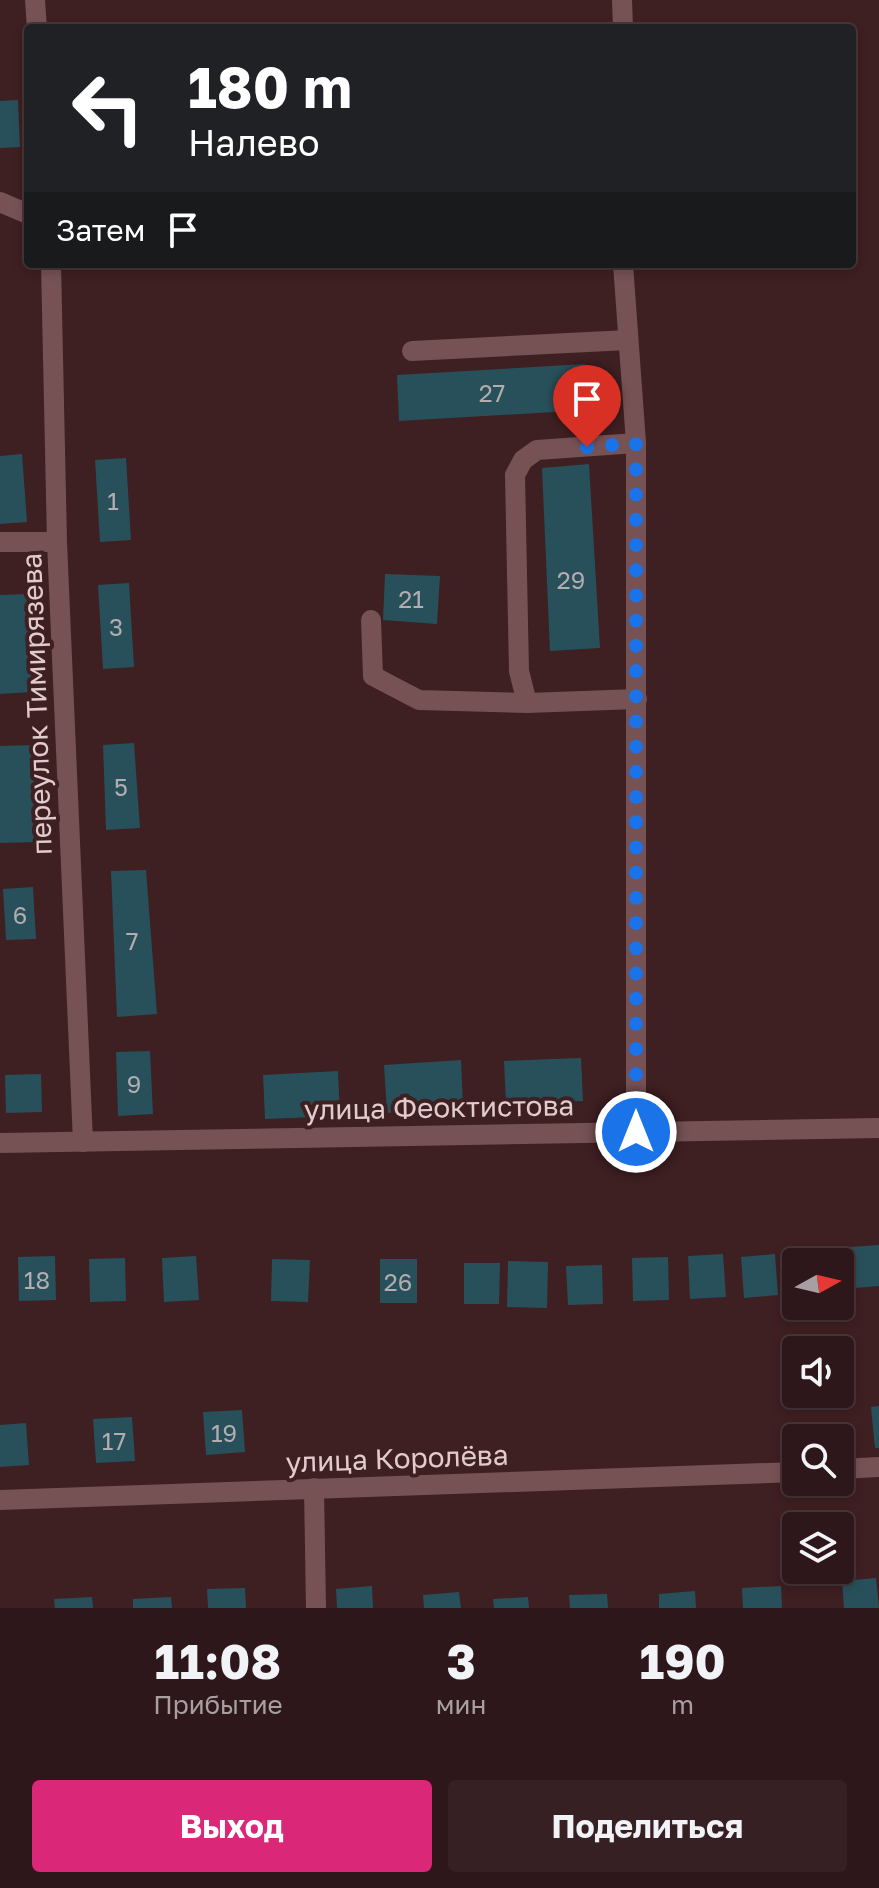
<!DOCTYPE html>
<html lang="ru">
<head>
<meta charset="utf-8">
<style>
  :root { --surface:#2e171a; --page:#362023; --text:#f1f3f6; --muted:#a79fa2; --line:#493639; --accent:#db2777 }
  body { margin:0; font-family:"Golos Text",sans-serif; background:var(--page); color:var(--text); height:100vh; display:flex; flex-direction:column; font-size:30px; white-space:nowrap }
  * { box-sizing:border-box; margin:0 }
  p { font-size:26px; color:var(--muted) }
  .icon { flex:none; width:44px; height:44px; fill:none; stroke:currentColor; stroke-width:2; stroke-linecap:round; stroke-linejoin:round }
  .map { position:relative; height:1608px; overflow:hidden }
  .sheet { display:flex; flex-direction:column; background:var(--surface); flex:1 }
  .sheet>* { flex:none }
  .hud { position:absolute; left:24px; top:24px; width:832px; height:244px; border-radius:8px; box-shadow:0 4px 12px #0003,0 0 0 2px var(--line); background:#202124; color:#fff; overflow:hidden }
  .needle { width:52px; rotate:82deg }
  .controls { position:absolute; left:782px; top:1248px; display:grid; gap:16px }
  .controls a { display:grid; place-items:center; width:72px; height:72px; border-radius:8px; background:var(--surface); box-shadow:0 4px 12px #0003,0 0 0 2px var(--line); font-size:40px }
  .pin { position:absolute; display:grid; place-items:center; width:68px; height:68px; color:#fff; margin:-82px -34px; border-radius:50% 50% 50% 0; rotate:-45deg; box-shadow:0 0 8px #0007 }
  .pin .icon { rotate:45deg }
  .me { position:absolute; width:88px; margin:-44px; rotate:0deg; stroke-linejoin:round; filter:drop-shadow(0 0 6px #0008) }
  .turn { display:flex; align-items:center; gap:28px; height:168px; padding:0 32px; font-size:36px }
  .turn .icon { width:104px; height:104px; stroke-width:2.5 }
  .turn b { display:block; font-size:56px; line-height:68px }
  .then { display:flex; align-items:center; height:76px; padding:0 32px; background:#0003; gap:16px; font-size:30px }
  .eta { display:flex; justify-content:space-evenly; align-items:center; height:136px; text-align:center }
  .eta b { font-size:48px; font-weight:700; line-height:56px }
  .button { display:flex; gap:16px; margin-top:auto; padding:16px 32px }
  .button a { flex:1; height:92px; border-radius:8px; background:var(--accent); color:#fff; font-size:32px; font-weight:700; line-height:92px; text-align:center }
  .button a+a { background:var(--page); color:var(--text) }
  .map>svg:first-child { display:block }
</style>
</head>
<body>
<div class="map">
<svg width="879" height="1608" viewBox="0 0 879 1608">
  <rect width="100%" height="100%" fill="#3e1f22"/>
  <!-- building -->
  <g fill="#28505b">
    <path d="M18 100 20 147 0 148V101Z"/>
    <path d="M585 364 588 410 399 421 397 375Z"/>
    <path d="M22 454 27 522 0 524V456Z"/>
    <path d="M126 458 131 540 100 542 95 460Z"/>
    <path d="M589 464 600 648 550 651 542 468Z"/>
    <path d="M385 574 440 576 437 624 383 620Z"/>
    <path d="M129 583 134 667 103 669 98 585Z"/>
    <path d="M28 594 32 692 0 694V595Z"/>
    <path d="M134 743 140 828 106 830 103 745Z"/>
    <path d="M34 745 37 842 0 843V746Z"/>
    <path d="M146 870 157 1014 117 1017 111 871Z"/>
    <path d="M33 887 36 939 6 940 3 889Z"/>
    <path d="M150 1051 153 1114 118 1116 116 1052Z"/>
    <path d="M581 1058 583 1101 506 1104 504 1061Z"/>
    <path d="M461 1060 463 1108 387 1113 384 1065Z"/>
    <path d="M338 1071 340 1116 265 1119 263 1075Z"/>
    <path d="M41 1074 42 1112 6 1113 5 1075Z"/>
    <path d="M879 1245V1286L855 1288 851 1247Z"/>
    <path d="M832 1248 833 1262H796L795 1251Z"/>
    <path d="M723 1254 726 1297 690 1299 688 1256Z"/>
    <path d="M775 1254 778 1295 744 1298 741 1257Z"/>
    <path d="M55 1256 56 1300 19 1301 18 1257Z"/>
    <path d="M196 1256 199 1300 164 1302 162 1258Z"/>
    <path d="M668 1257 669 1300 633 1301 632 1258Z"/>
    <path d="M125 1258 126 1301 90 1302 89 1259Z"/>
    <path d="M272 1259 310 1260 308 1302 271 1301Z"/>
    <rect x="380" y="1259" width="37" height="44"/>
    <path d="M508 1261 548 1262 547 1308 507 1307Z"/>
    <path d="M464 1263H500L499 1304H464Z"/>
    <path d="M602 1265 603 1304 568 1305 566 1266Z"/>
    <path d="M879 1406V1448H875L871 1407Z"/>
    <path d="M242 1410 245 1452 206 1455 203 1412Z"/>
    <path d="M132 1417 135 1461 96 1463 93 1419Z"/>
    <path d="M26 1423 29 1465 0 1467V1425Z"/>
    <path d="M876 1578 879 1608H844L842 1581Z"/>
    <path d="M372 1586 373 1608H337L336 1589Z"/>
    <path d="M781 1586 782 1608H743L742 1588Z"/>
    <path d="M245 1588 246 1608H208L207 1589Z"/>
    <path d="M695 1591 696 1608H659V1594Z"/>
    <path d="M459 1592 461 1608H424L423 1595Z"/>
    <path d="M607 1594 608 1608H570L569 1595Z"/>
    <path d="M92 1597 93 1608H55L54 1599Z"/>
    <path d="M171 1597 172 1608H133V1599Z"/>
    <path d="M528 1597 529 1608H494L493 1599Z"/>
  </g>
  <g fill="none" stroke-linecap="round" stroke-linejoin="round">
    <!-- minor -->
    <g stroke="#765255" stroke-width="20">
      <path d="M35 0 37 28"/>
      <path d="M622 0 623 28"/>
      <path d="M0 202 28 214"/>
      <path d="M51 264 57 542 83 1142"/>
      <path d="M623 264 636 443V1132"/>
      <path d="M412 351 628 340"/>
      <path d="M0 542H57"/>
      <path d="M371 620 373 676 419 700 527 703 637 699"/>
      <path d="M527 703 519 671 515 475 523 460 537 450 636 443"/>
      <path d="M0 1143 879 1128"/>
      <path d="M840 1469 879 1467"/>
      <path d="M314 1488 316 1608"/>
      <path d="M0 1500 796 1472"/>
    </g>
  </g>
  <g fill="none" stroke-linecap="round" stroke-linejoin="round">
    <!-- route -->
    <path stroke="#1a73e8" stroke-width="14" stroke-dasharray="0 25.2" d="M587 447 636 443V1132"/>
  </g>
  <g text-anchor="middle" dominant-baseline="central" stroke-width="8" stroke-linejoin="round" paint-order="stroke">
    <!-- number labels -->
    <g font-size="24" fill="#b3acb0">
      <text x="492" y="392">27</text>
      <text x="113" y="500">1</text>
      <text x="571" y="579">29</text>
      <text x="411" y="598">21</text>
      <text x="116" y="626">3</text>
      <text x="121" y="786">5</text>
      <text x="20" y="914">6</text>
      <text x="132" y="940">7</text>
      <text x="134" y="1083">9</text>
      <text x="37" y="1279">18</text>
      <text x="398" y="1281">26</text>
      <text x="224" y="1432">19</text>
      <text x="114" y="1440">17</text>
    </g>
    <!-- street labels -->
    <g font-size="28" fill="#e1cbcc" stroke="#3e1f22">
      <text transform="translate(36 704) rotate(-92)">переулок Тимирязева</text>
      <text transform="translate(439 1107) rotate(-1)">улица Феоктистова</text>
      <text transform="translate(397 1458) rotate(-2)">улица Королёва</text>
    </g>
  </g>
</svg>
<div class="controls">
<a><svg class="needle" viewBox="-14 -14 28 28"><path d="M0-13l5 13h-10z" fill="#e53935"/><path d="M0 13l5-13h-10z" fill="#a79fa2"/></svg></a>
<a><svg class="icon" aria-label="sound" viewBox="0 0 24 24"><path d="M4 9h4l5-4v14l-5-4H4zM17 9q2 3 0 6"/></svg></a>
<a><svg class="icon" aria-label="search" viewBox="0 0 24 24"><circle cx="10" cy="10" r="6"/><path d="M15 15l6 6"/></svg></a>
<a><svg class="icon" aria-label="layers" viewBox="0 0 24 24"><path d="M12 4l9 5-9 5-9-5zM3 14l9 5 9-5"/></svg></a>
</div>
<div class="pin" style="left:587px;top:447px;background:#d93025"><svg class="icon" aria-label="arrive" viewBox="0 0 24 24"><path d="M6 21V4h12l-3 4 3 4H6"/></svg></div>
<svg class="me" style="left:636px;top:1132px" viewBox="-20 -20 40 40"><circle r="17" fill="#1a73e8" stroke="#fff" stroke-width="3"/><path d="M0-11L8 9 0 5-8 9z" fill="#fff"/></svg>
<div class="hud">
<div class="turn"><svg class="icon" aria-label="left" viewBox="0 0 24 24"><path d="M17 20v-9H6M10 6l-5 5 5 5"/></svg><div><b>180 m</b>Налево</div></div>
<div class="then">Затем<svg class="icon" aria-label="arrive" viewBox="0 0 24 24"><path d="M6 21V4h12l-3 4 3 4H6"/></svg></div>
</div>
</div>
<section class="sheet">
<div class="eta">
<div><b>11:08</b><p>Прибытие</p></div>
<div><b>3</b><p>мин</p></div>
<div><b>190</b><p>m</p></div>
</div>
<div class="button"><a>Выход</a><a>Поделиться</a></div>
</section>
</body>
</html>
